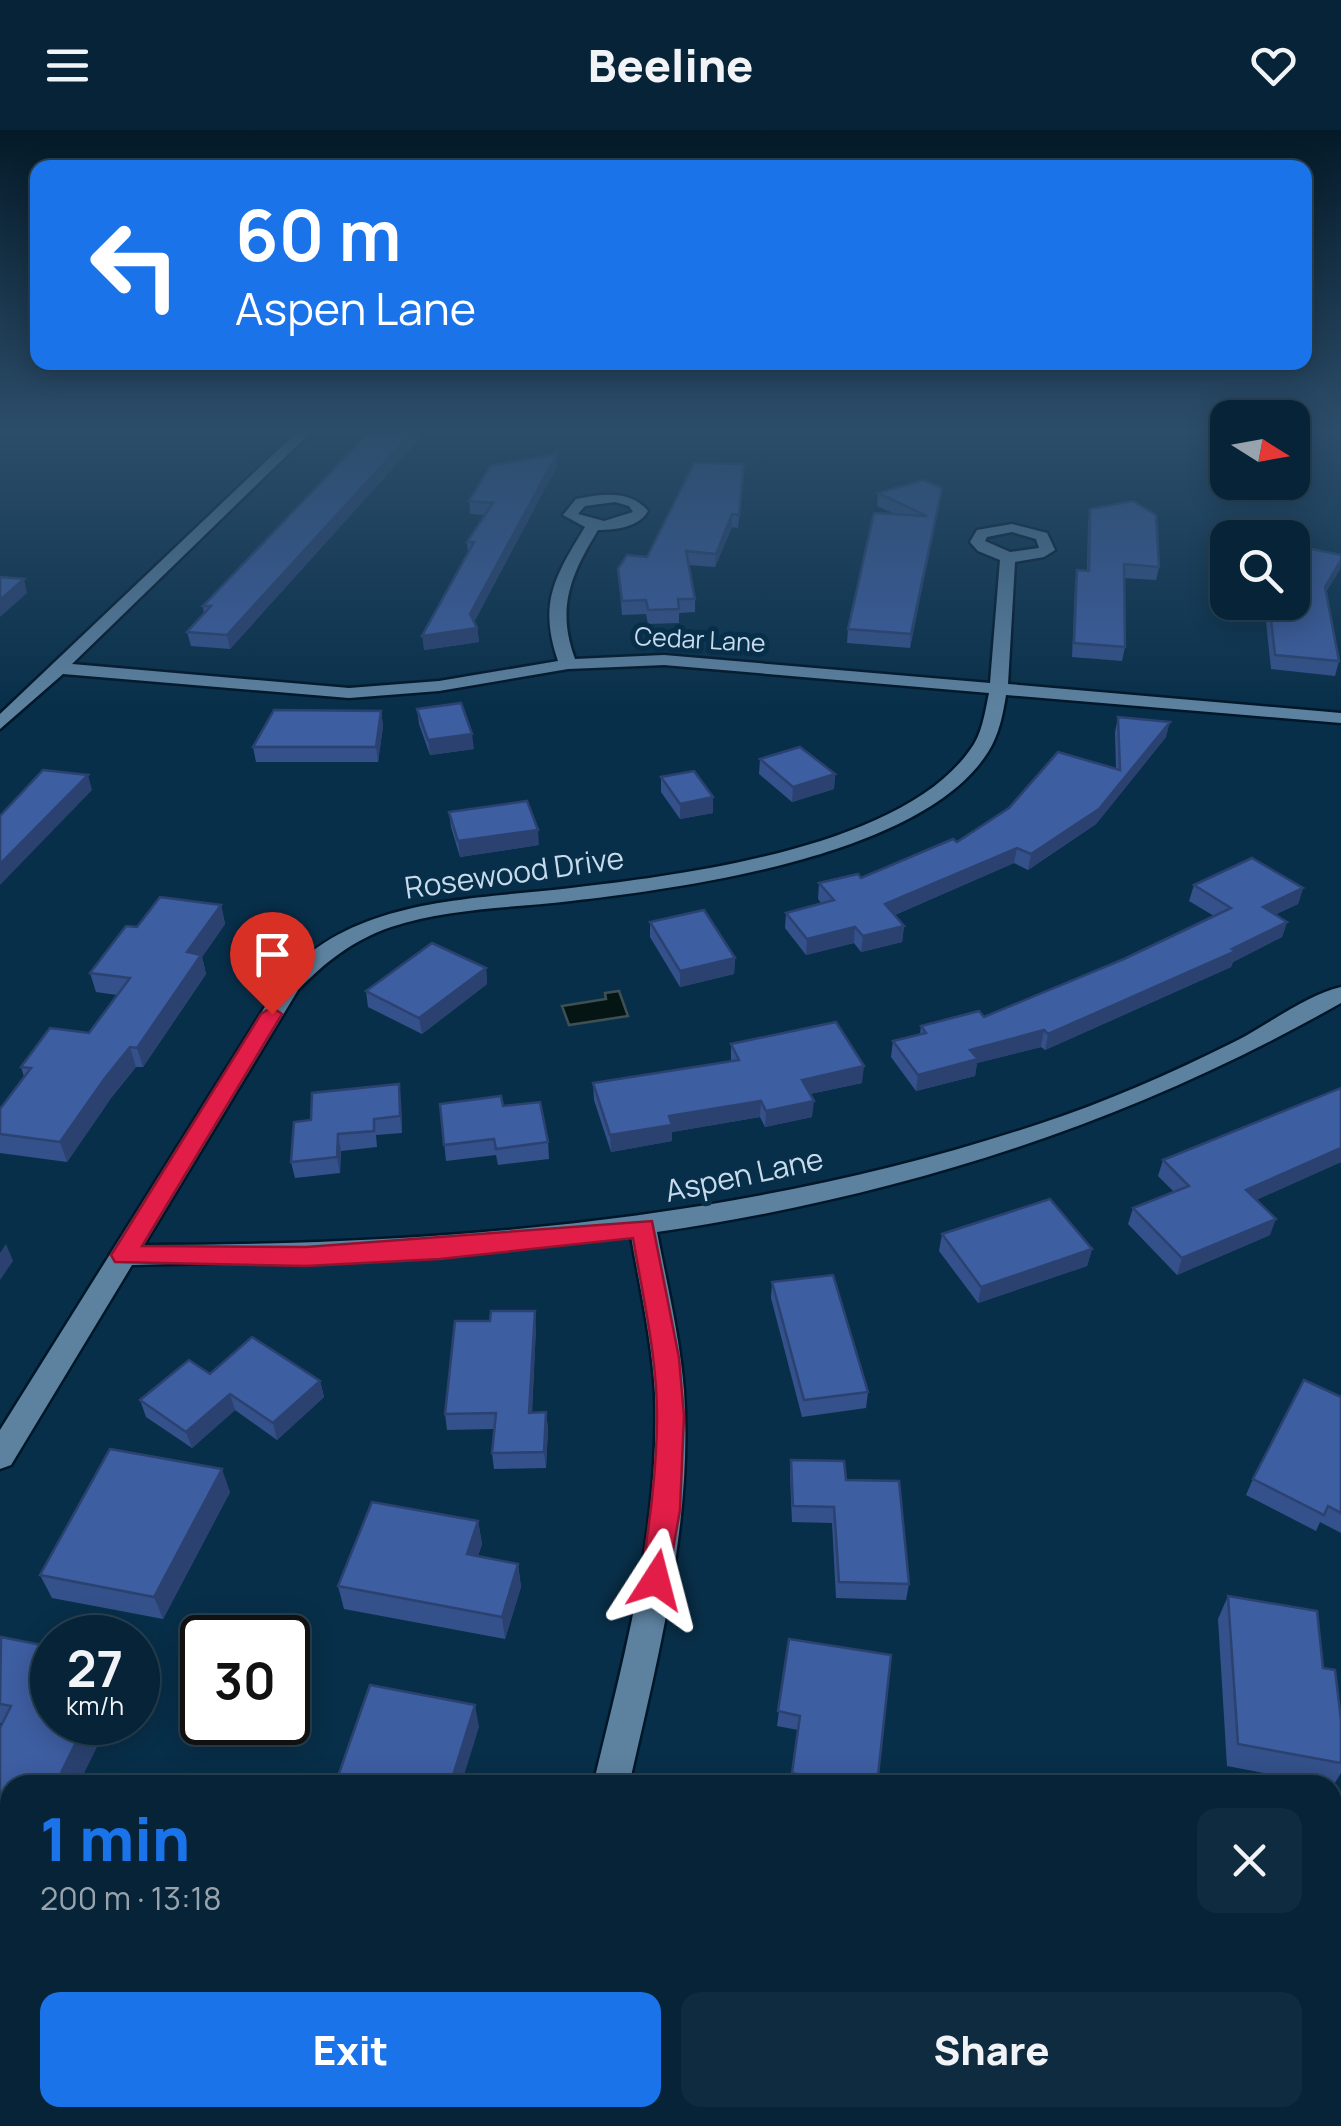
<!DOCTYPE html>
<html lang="en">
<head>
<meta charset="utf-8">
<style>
  :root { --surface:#062337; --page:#0f2b3f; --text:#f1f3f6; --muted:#98a4ad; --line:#274052; --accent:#1a73e8 }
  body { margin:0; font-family:Manrope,sans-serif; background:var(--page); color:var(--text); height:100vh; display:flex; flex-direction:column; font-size:38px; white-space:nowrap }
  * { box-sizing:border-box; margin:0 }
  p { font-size:32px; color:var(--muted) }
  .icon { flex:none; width:55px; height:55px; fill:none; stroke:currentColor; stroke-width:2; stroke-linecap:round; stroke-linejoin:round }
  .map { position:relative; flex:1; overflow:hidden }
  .sheet { position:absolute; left:0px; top:1645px; width:1342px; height:352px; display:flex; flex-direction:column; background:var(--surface); border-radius:30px 30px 0 0; box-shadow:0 5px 25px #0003,0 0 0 2px var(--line) }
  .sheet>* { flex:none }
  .hud { position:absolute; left:30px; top:30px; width:1282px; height:210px; border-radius:20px; box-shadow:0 5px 25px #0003,0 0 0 2px var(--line); background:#1a73e8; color:#fff; overflow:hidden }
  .needle { width:65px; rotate:101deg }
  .tools { position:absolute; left:1210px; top:270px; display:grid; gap:20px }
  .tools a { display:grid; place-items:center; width:100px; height:100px; border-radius:20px; background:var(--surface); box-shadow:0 5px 25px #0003,0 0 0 2px var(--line); font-size:50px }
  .speed { position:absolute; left:30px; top:1485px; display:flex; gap:20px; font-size:50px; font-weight:700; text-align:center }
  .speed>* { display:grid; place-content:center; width:130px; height:130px; border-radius:50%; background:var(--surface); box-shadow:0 5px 25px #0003,0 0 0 2px var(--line); line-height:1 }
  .speed small { font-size:25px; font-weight:400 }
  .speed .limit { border:5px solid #111; border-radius:15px; background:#fff; color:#111 }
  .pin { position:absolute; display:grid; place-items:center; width:85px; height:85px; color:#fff; margin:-102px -42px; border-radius:50% 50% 50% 0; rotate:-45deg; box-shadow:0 0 10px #0007 }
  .pin .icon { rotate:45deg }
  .me { position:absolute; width:110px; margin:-55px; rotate:9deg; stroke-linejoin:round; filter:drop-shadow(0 0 8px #0008) }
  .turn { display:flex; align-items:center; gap:35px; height:210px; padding:0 40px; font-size:45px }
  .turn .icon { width:130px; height:130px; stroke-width:2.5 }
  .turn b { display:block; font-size:70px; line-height:85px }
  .round { display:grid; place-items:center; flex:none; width:105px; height:105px; border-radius:20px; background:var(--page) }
  .overview { display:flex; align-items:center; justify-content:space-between; height:170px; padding:0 40px }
  h1 { font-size:60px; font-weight:800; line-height:75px; color:var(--accent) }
  .primary-button { display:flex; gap:20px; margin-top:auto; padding:20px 40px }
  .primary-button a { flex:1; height:115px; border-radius:20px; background:var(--accent); color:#fff; font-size:40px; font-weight:800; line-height:115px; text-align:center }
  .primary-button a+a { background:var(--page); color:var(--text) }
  header { display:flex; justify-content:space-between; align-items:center; height:130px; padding:0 40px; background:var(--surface); font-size:45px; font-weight:800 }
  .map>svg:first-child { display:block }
</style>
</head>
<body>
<header><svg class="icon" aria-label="menu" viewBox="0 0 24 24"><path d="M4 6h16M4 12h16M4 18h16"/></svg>Beeline<svg class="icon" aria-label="heart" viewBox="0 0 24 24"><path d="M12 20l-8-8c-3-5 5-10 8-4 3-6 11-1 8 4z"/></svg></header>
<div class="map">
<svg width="1341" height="1996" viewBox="0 0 1341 1996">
  <rect width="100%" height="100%" fill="#082f49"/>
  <!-- water -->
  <path fill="#051513" stroke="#3f5054" stroke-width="2.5" d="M619 861 628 886 569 895 562 876 606 869 605 863Z"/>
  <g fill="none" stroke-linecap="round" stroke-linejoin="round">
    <!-- minor casing -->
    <g stroke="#001629" stroke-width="5">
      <g id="minor">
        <path d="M300 299H314L72 534 349 558 439 551 558 531C538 473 555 446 585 397L563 385 576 369C601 364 630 359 648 381 639 397 616 400 598 400 571 444 556 478 575 529L664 525 990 553 1000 430 978 421 970 412 977 400 1012 394 1047 403 1055 420 1044 427 1015 432 1008 554 1341 583V593L1006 565C1003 584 999 605 988 622 923 726 685 758 571 771 511 778 448 778 391 797 353 810 325 832 298 860L144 1115C446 1115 751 1090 1039 994 1106 972 1170 944 1234 912 1268 895 1304 866 1341 857V873C1125 995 902 1066 657 1102 667 1155 680 1207 684 1261 693 1393 658 1527 629 1655H593C624 1528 660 1396 655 1264 652 1211 640 1158 631 1106L407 1128 132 1135 11 1335 0 1339V1300L278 856C344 767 472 770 571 758 683 745 901 718 970 620 982 605 985 582 989 563L664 535 568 539 439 561 349 568 63 544 0 599V584ZM615 372 629 376 633 382 604 391 578 384 585 376ZM1012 402 1036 409 1039 418 1010 422 985 411 987 407Z"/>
        <path d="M514 1988H556L554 1996H512Z"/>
      </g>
    </g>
    <!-- minor -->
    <use href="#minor" fill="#5d82a0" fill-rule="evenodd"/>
  </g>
  <!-- wall -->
  <g fill="#35518b">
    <path d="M420 308 230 519 191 516 187 502 204 484 203 476Z"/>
    <path d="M744 334 738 398 732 397 715 437 689 435 695 469V482L679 483V493L648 494 646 484 622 485 618 439 647 427Z"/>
    <path d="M557 336 474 492 477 498 479 512 424 520 468 423 467 412 484 385 470 384 469 371Z"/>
    <path d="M942 358 910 518 847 513 848 499 895 384 877 376 878 363Z"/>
    <path d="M1090 379 1159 437 1156 450 1124 448 1125 517 1122 531 1072 527 1075 454 1077 440 1087 441 1088 392Z"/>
    <path d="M1341 425 1340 439 1326 462 1339 531 1335 546 1271 539 1264 472H1292Z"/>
    <path d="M417 579 474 619 430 625 419 594Z"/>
    <path d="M381 581 383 596 378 632H256L253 617Z"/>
    <path d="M1118 587 1166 607 1096 694 1028 740 1014 733 895 785 904 796 902 812 861 822 854 813 806 825 785 798 786 783 822 774 818 769 819 753 861 748 957 712 1116 639 1115 602Z"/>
    <path d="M760 629 835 644 834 659 792 672 759 644Z"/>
    <path d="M661 647 713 667V683L680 689 661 662Z"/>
    <path d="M449 682 539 715 460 727 451 697Z"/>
    <path d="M1194 755 1303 758 1298 774 1276 784 1287 792 1282 807 1233 832 1231 837 1045 920 1041 917 977 933 975 946 916 961 891 927 893 911 920 904 921 896 984 887 1124 829 1214 786 1189 771Z"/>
    <path d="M221 775 225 794 202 827 206 844 143 937H136L111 968 67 1032 0 1023V979L24 947 21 937 89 903 117 865 96 862 90 843 137 797Z"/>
    <path d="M650 792 735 828 734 844 680 857 650 807Z"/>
    <path d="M486 838 487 854 422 904 368 877 366 861Z"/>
    <path d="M731 914 862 953 810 964 812 987 765 997 760 987 672 1002V1011L611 1022 594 970 593 953 731 931Z"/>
    <path d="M401 971 402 1003 376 1005 377 1017 341 1021 340 1043 295 1048 291 1032 311 990Z"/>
    <path d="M440 974 503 976 548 1012 549 1029 498 1035 496 1025 446 1031Z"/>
    <path d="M1163 1030 1341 1032 1256 1070 1270 1105 1177 1145 1128 1094 1133 1078 1174 1062 1158 1046Z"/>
    <path d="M942 1104 1092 1119 1087 1136 978 1173 939 1121Z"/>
    <path d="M772 1152 868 1262 866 1278 802 1287 771 1168Z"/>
    <path d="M536 1197 532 1283 546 1282 548 1299 546 1338 494 1339 492 1323 494 1299 447 1300 445 1284Z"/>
    <path d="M210 1244 320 1251 324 1267 277 1310 235 1280 192 1318 146 1287 140 1270Z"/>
    <path d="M1341 1267V1403L1320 1392 1316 1401 1246 1365 1253 1349Z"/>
    <path d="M791 1330 846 1350 909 1454 906 1470 836 1468 832 1393 792 1392 790 1346Z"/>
    <path d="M230 1362 163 1489 52 1468 40 1445Z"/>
    <path d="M478 1391 482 1414 478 1426 518 1434 521 1457 505 1509 344 1479 338 1456Z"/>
    <path d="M1228 1466 1323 1538 1341 1590V1643L1333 1656 1227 1636 1218 1489Z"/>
    <path d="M0 1508 109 1592 78 1655H10V1717L0 1737V1598L2 1593H0Z"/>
    <path d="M789 1509 877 1655H790L798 1600 777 1596Z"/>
    <path d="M1341 1752V1996H1267L1232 1988H1332Z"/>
    <path d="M0 1805 10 1807V1945L0 1942Z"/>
    <path d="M233 1988H334L331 1996H268Z"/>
  </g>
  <!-- shaded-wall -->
  <g fill="#2b4271">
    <path d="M415 299H419L420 308 230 519 227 505Z"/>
    <path d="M557 324V336L471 498 470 484Z"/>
    <path d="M942 358 940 371 910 518 911 504Z"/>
    <path d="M732 384V397L715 437 716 424Z"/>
    <path d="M1341 430 1340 439 1321 470 1325 457Z"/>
    <path d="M24 449 27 463 0 487V470Z"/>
    <path d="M477 498 479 512 424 520 422 506Z"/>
    <path d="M381 581 383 596 378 632 376 617Z"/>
    <path d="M1170 592 1166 607 1096 694 1028 740 1031 724Z"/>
    <path d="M472 604 474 619 430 625 428 610Z"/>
    <path d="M835 644 834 659 792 672 793 657Z"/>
    <path d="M88 645 92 660 0 755V734Z"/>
    <path d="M713 667V683L680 689V674Z"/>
    <path d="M538 700 539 715 460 727 458 711Z"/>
    <path d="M1017 718 1014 733 883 790 885 774Z"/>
    <path d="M1303 758 1298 774 1258 793 1263 777Z"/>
    <path d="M221 775 225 794 202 827 206 844 143 937 137 918 187 822Z"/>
    <path d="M1287 792 1282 807 1233 832 1231 837 1045 920 1048 904Z"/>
    <path d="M904 796 902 812 861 822 863 806Z"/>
    <path d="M855 797 854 813 806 825 807 809Z"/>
    <path d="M735 828 734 844 680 857V841Z"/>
    <path d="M486 838 487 854 422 904 419 888Z"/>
    <path d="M1044 900 1041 917 977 933 975 946 916 961 918 945 970 920Z"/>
    <path d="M130 917 136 937 111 968 67 1032 60 1012 105 948Z"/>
    <path d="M864 936 862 953 800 966 802 950Z"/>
    <path d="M399 954 401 971 402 1003 400 986Z"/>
    <path d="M761 971 760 987 672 1002V1011L611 1022 610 1005 669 986Z"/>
    <path d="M814 971 812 987 765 997 766 981Z"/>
    <path d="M338 1004 341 1021 340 1043 337 1027Z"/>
    <path d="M1341 1018V1032L1240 1077 1246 1060Z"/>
    <path d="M1276 1089 1270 1105 1177 1145 1182 1128Z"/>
    <path d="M6 1114 13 1131 0 1150V1123Z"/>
    <path d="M1092 1119 1087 1136 978 1173 981 1157Z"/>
    <path d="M535 1181 536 1197 531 1299 529 1283Z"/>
    <path d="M320 1251 324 1267 277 1310 273 1293Z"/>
    <path d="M230 1264 235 1280 192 1318 186 1302Z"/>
    <path d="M546 1282 548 1299 546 1338 544 1322Z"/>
    <path d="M222 1339 230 1362 163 1489 154 1467Z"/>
    <path d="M478 1391 482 1414 471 1447 467 1424Z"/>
    <path d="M518 1434 521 1457 505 1509 502 1487Z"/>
    <path d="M475 1575 479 1597 461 1655H450Z"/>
    <path d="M86 1592H109L78 1655H55Z"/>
    <path d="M1 1686 10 1700V1717L0 1737Z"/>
    <path d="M10 1904V1941L0 1930V1926Z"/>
    <path d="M320 1988H334L331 1996H319Z"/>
  </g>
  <!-- building -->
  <g fill="#3e5ea2" stroke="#2b4271" stroke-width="2.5">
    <path d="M372 299H415L227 505 187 502 211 476H203Z"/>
    <path d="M557 324 470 484 477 498 422 506 474 412H467L493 373 469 371 490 336Z"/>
    <path d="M694 333 744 334 739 385 732 384 716 424 686 421 695 469H678L679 479 648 480 646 470 622 471 618 439 627 425 647 427Z"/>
    <path d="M923 350 942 358 911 504 848 499 874 383 927 386 878 363Z"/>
    <path d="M1133 371 1156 385 1159 437 1124 434 1125 517 1074 513 1077 440 1089 441 1090 379Z"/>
    <path d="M1292 415 1341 425V430L1325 457 1339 531 1275 525 1269 472H1292Z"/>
    <path d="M0 447 24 449 0 470Z"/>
    <path d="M461 573 472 604 428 610 417 579Z"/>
    <path d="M274 580 381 581 376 617H253Z"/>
    <path d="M1118 587 1170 592 1099 679 1031 724 1017 718 885 774 904 796 863 806 855 797 807 809 786 783 834 770 819 753 858 744 861 748 953 709 957 712 1009 678 1058 622 1120 640Z"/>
    <path d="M800 617 835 644 793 657 760 629Z"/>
    <path d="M43 640 88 645 0 734V686Z"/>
    <path d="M694 641 713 667 680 674 661 647Z"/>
    <path d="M527 671 538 700 458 711 449 682Z"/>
    <path d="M1252 728 1303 758 1263 777 1287 792 1232 819 1236 821 1048 904 1044 900 970 920 978 929 918 945 893 911 926 903 921 896 979 881 984 887 1124 829 1231 778 1194 755Z"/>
    <path d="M160 767 221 775 187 822 201 825 137 918 130 917 105 948 60 1012 0 1004V979L31 938 21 937 50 898 89 903 130 848 90 843 126 796 137 797Z"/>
    <path d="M704 780 735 828 680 841 650 792Z"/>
    <path d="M432 813 486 838 419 888 366 861Z"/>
    <path d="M836 892 864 936 802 950 814 971 766 981 761 971 669 986 672 995 610 1005 593 953 739 930 731 914Z"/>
    <path d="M399 954 400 986 374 989V1001L338 1004 337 1027 291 1032 294 992 311 990 312 963Z"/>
    <path d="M1341 958V1018L1246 1060 1276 1089 1182 1128 1133 1078 1189 1056 1163 1030Z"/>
    <path d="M501 966 503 976 540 972 548 1012 496 1019 494 1009 444 1015 440 974Z"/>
    <path d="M1050 1069 1092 1119 981 1157 942 1104Z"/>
    <path d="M833 1145 868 1262 804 1270 772 1152Z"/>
    <path d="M491 1181H535L529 1283 546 1282 544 1322 492 1323 496 1283 445 1284 455 1191H490Z"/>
    <path d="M252 1207 320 1251 273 1293 230 1264 186 1302 140 1270 189 1230 210 1244Z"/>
    <path d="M1304 1250 1341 1267V1383L1328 1376 1324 1385 1253 1349Z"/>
    <path d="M110 1319 222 1339 154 1467 40 1445Z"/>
    <path d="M791 1330 844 1331 846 1350 899 1351 909 1454 839 1452 834 1377 793 1376Z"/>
    <path d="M372 1372 478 1391 467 1424 518 1434 502 1487 338 1456Z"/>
    <path d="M1228 1466 1317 1481 1323 1538 1335 1540 1341 1590V1633L1238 1614Z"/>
    <path d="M1 1507 52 1517V1592H86L55 1655H10V1688L1 1686 0 1688V1598L11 1576 0 1574Z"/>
    <path d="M789 1509 891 1525 877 1655H851L792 1643 800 1586 778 1581Z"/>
    <path d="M370 1555 475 1575 450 1655H335Z"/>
    <path d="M1332 1750 1341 1752V1993L1318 1988H1332Z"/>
    <path d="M0 1805 10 1807V1838L8 1843 10 1844V1904L0 1926Z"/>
    <path d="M291 1988H320L318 1994Z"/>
    <path d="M712 1988H840L839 1996H710Z"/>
  </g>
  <!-- sky -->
  <linearGradient id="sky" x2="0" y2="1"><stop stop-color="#041a28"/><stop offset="0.52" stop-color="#2c4d6a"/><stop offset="1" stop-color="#2c4d6a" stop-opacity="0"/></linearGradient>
  <rect width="1341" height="579" fill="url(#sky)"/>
  <!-- route -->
  <path fill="#e11d48" stroke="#92132f" stroke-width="2.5" d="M272 877 282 884 142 1116 306 1117 652 1091 679 1228 684 1286 680 1380 666 1459 656 1463 645 1459 641 1450C649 1396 657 1341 657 1286 657 1226 643 1167 633 1108L440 1129 306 1136 115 1132 111 1125 115 1119 261 884Z"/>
  <g text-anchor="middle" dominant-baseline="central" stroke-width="10" stroke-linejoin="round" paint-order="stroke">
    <!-- far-street labels -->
    <g font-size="25" fill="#c7dbec" stroke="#082f49">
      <text transform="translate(700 509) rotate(3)">Cedar Lane</text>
    </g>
    <!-- street labels -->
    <g font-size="30" fill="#c7dbec" stroke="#082f49">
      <text transform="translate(514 742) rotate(-8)">Rosewood Drive</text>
      <text transform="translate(744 1044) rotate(-12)">Aspen Lane</text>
    </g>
  </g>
</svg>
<div class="tools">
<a><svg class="needle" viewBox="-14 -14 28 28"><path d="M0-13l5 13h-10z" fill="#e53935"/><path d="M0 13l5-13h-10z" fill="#98a4ad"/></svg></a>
<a><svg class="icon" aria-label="search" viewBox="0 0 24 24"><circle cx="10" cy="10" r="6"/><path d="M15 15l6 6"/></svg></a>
</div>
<div class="speed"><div>27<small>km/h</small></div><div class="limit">30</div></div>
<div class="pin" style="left:272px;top:884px;background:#d93025"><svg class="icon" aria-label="arrive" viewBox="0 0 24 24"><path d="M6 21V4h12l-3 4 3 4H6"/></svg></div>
<svg class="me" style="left:656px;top:1450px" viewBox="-20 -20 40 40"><path d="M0-17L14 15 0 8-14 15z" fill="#e11d48" stroke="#fff" stroke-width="4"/></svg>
<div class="hud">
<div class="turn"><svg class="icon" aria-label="left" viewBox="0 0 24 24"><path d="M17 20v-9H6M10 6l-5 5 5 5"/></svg><div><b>60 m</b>Aspen Lane</div></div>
</div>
<section class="sheet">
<div class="overview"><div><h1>1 min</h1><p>200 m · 13:18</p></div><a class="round"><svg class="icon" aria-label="close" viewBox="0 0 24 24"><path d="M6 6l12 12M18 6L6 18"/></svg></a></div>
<div class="primary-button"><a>Exit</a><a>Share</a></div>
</section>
</div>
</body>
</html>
